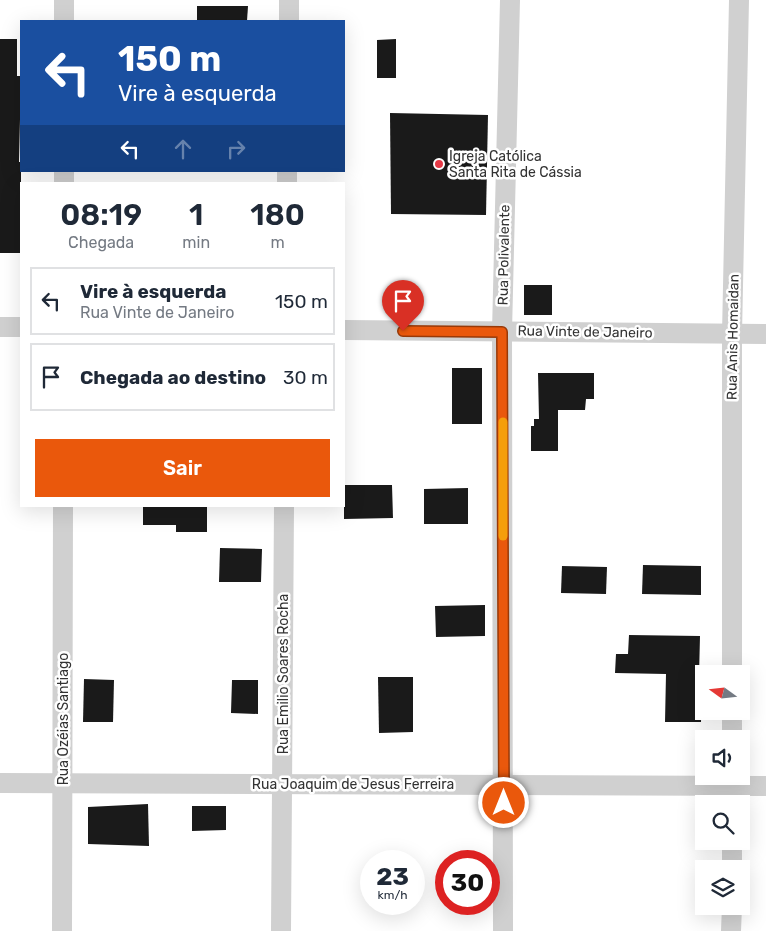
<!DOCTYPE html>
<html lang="pt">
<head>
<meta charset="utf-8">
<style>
  :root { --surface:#fff; --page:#f6f6f7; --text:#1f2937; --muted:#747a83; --line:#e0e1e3; --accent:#ea580c }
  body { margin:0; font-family:Rubik,sans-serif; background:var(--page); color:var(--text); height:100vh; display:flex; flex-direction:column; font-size:19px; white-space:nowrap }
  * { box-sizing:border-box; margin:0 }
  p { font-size:16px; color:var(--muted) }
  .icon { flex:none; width:28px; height:28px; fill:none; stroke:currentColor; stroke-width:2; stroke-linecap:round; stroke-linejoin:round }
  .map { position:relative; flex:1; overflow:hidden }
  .details { position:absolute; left:20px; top:182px; width:325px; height:325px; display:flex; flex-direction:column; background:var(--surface); border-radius:0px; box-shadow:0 5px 20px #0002 }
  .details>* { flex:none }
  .top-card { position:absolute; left:20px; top:20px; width:325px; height:152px; border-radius:0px; box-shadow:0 5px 20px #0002; background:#1a4fa0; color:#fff; overflow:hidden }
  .needle { width:32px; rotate:285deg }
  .controls { position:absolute; left:695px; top:665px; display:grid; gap:10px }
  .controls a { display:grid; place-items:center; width:55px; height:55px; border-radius:0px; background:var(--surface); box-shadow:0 5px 20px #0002; font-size:25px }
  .speed { position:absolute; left:360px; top:850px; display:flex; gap:10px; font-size:25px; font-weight:700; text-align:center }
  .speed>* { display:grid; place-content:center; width:65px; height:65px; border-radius:50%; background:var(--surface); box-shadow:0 5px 20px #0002; line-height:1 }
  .speed small { font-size:12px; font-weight:400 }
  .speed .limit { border:8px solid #d22; background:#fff; color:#111 }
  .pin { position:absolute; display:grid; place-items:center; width:42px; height:42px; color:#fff; margin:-51px -21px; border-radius:50% 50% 50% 0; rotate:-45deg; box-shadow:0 0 5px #0007 }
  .pin .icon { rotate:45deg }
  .me { position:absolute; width:55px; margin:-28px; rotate:0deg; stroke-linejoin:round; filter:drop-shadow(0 0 4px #0008) }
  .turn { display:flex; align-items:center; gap:18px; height:105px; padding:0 15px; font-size:22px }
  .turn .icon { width:65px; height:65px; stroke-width:2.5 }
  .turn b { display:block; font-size:35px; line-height:42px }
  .lanes { display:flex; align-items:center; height:48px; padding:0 15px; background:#0003; justify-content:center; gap:25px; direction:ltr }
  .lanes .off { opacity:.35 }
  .eta { display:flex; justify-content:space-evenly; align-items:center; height:85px; text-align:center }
  .eta b { font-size:30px; font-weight:600; line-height:35px }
  .cta { display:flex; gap:10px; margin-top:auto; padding:10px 15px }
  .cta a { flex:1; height:58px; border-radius:0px; background:var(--accent); color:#fff; font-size:20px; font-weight:600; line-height:58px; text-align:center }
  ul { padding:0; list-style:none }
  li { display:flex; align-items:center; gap:15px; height:68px; margin:0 10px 8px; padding:0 5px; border:2px solid var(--line); border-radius:0px }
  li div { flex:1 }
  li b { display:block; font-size:19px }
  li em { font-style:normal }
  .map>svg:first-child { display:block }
</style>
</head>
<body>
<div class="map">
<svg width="766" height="931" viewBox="0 0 766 931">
  <rect width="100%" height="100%" fill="#fff"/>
  <!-- building -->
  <g fill="#1a1a1a">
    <path d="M197 6H248L247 21H197Z"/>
    <path d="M0 39H17V76H21L19 162H21V253H0Z"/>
    <path d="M396 39V78H377V40Z"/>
    <path d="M390 113 488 115 486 215 391 214Z"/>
    <rect x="524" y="285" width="28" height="30"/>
    <rect x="452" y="368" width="30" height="56"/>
    <path d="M538 373H594V399H586L585 410H558V451H531V426H534V419H539Z"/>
    <path d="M344 485H392L393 518 344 519Z"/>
    <path d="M468 488V524H424V489Z"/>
    <path d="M143 506H207V532H176V525H143Z"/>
    <path d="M220 548 262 549 261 582H219Z"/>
    <path d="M643 565 701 566V595L642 594Z"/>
    <path d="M562 566 607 567 606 594 561 593Z"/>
    <path d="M485 605V636L436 637 435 606Z"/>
    <path d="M629 635 700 636 699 676H702L701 722H665L666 674 615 673 616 654H628Z"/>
    <path d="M378 677H413V732L379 733Z"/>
    <path d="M84 679 114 680 113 722H83Z"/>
    <path d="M232 680H258V714L231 713Z"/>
    <path d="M148 804 149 846 88 844V807Z"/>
    <path d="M192 806H226V830L192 831Z"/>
  </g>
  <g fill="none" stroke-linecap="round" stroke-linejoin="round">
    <!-- minor -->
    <g stroke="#d0d0d0" stroke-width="20">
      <path d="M64 21V0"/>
      <path d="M289 21V0"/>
      <path d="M64 184V171"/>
      <path d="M287 184V171"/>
      <path d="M0 327H21"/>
      <path d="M344 330 766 334"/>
      <path d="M732 674V334L739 0"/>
      <path d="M732 739V711"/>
      <path d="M0 783 766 786"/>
      <path d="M732 869V841"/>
      <path d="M62 931 63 506"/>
      <path d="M281 931 284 506"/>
      <path d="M503 931 502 332 510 0"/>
      <path d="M731 931 732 906"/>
    </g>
  </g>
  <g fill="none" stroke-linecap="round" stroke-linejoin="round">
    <!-- route casing -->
    <g stroke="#983908" stroke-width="12">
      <path id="route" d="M403 331 502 332 504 803"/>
    </g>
    <!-- route -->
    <use href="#route" stroke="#ea580c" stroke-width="9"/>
    <!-- slow -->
    <path stroke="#f59e0b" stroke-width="9" d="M503 422V536"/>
  </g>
  <!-- markers -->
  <circle fill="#e63946" stroke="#fff" stroke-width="2" cx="439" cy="164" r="5"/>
  <g text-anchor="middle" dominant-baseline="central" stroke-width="5" stroke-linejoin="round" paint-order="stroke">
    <!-- poi labels -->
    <g font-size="14" fill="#333" stroke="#fff" text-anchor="start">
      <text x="449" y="156">Igreja Católica<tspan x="449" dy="16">Santa Rita de Cássia</tspan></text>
    </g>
    <!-- street labels -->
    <g font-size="14" fill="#333" stroke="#fff">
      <text transform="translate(504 255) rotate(-89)">Rua Polivalente</text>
      <text transform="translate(585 332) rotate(1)">Rua Vinte de Janeiro</text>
      <text transform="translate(733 337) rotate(-89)">Rua Anis Homaidan</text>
      <text transform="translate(283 674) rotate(-90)">Rua Emilio Soares Rocha</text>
      <text transform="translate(63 719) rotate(-90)">Rua Ozéias Santiago</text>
      <text x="353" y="784">Rua Joaquim de Jesus Ferreira</text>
    </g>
  </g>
</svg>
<div class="controls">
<a><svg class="needle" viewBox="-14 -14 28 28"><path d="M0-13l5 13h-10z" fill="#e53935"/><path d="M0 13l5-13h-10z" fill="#747a83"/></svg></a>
<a><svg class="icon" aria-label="sound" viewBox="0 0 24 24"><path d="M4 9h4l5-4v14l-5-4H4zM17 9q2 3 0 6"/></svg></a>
<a><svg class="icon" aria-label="search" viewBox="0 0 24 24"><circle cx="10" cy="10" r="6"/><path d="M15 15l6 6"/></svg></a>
<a><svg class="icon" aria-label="layers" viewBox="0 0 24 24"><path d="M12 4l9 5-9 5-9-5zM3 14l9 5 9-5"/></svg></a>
</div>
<div class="speed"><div>23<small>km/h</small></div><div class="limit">30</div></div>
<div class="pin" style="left:403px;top:331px;background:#d93025"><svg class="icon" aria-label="arrive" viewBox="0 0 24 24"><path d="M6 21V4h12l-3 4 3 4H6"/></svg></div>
<svg class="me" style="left:504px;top:803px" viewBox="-20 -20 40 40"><circle r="17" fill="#ea580c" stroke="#fff" stroke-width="3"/><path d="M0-11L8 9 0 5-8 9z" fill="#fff"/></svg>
<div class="top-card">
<div class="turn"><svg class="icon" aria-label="left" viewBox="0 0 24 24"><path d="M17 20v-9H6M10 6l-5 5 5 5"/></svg><div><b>150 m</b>Vire à esquerda</div></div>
<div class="lanes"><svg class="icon" aria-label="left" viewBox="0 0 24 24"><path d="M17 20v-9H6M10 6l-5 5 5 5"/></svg><svg class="icon off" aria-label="ahead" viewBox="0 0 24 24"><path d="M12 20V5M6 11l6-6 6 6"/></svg><svg class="icon off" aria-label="right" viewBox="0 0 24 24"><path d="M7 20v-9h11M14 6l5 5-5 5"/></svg></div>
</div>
<section class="details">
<div class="eta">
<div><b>08:19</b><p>Chegada</p></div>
<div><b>1</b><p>min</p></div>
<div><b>180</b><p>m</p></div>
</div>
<ul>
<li><svg class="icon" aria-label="left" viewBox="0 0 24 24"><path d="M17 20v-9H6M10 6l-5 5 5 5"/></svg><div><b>Vire à esquerda</b><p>Rua Vinte de Janeiro</p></div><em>150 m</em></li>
<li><svg class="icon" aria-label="arrive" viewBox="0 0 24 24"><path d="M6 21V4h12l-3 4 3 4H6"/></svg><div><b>Chegada ao destino</b></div><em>30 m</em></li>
</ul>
<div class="cta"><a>Sair</a></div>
</section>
</div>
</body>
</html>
